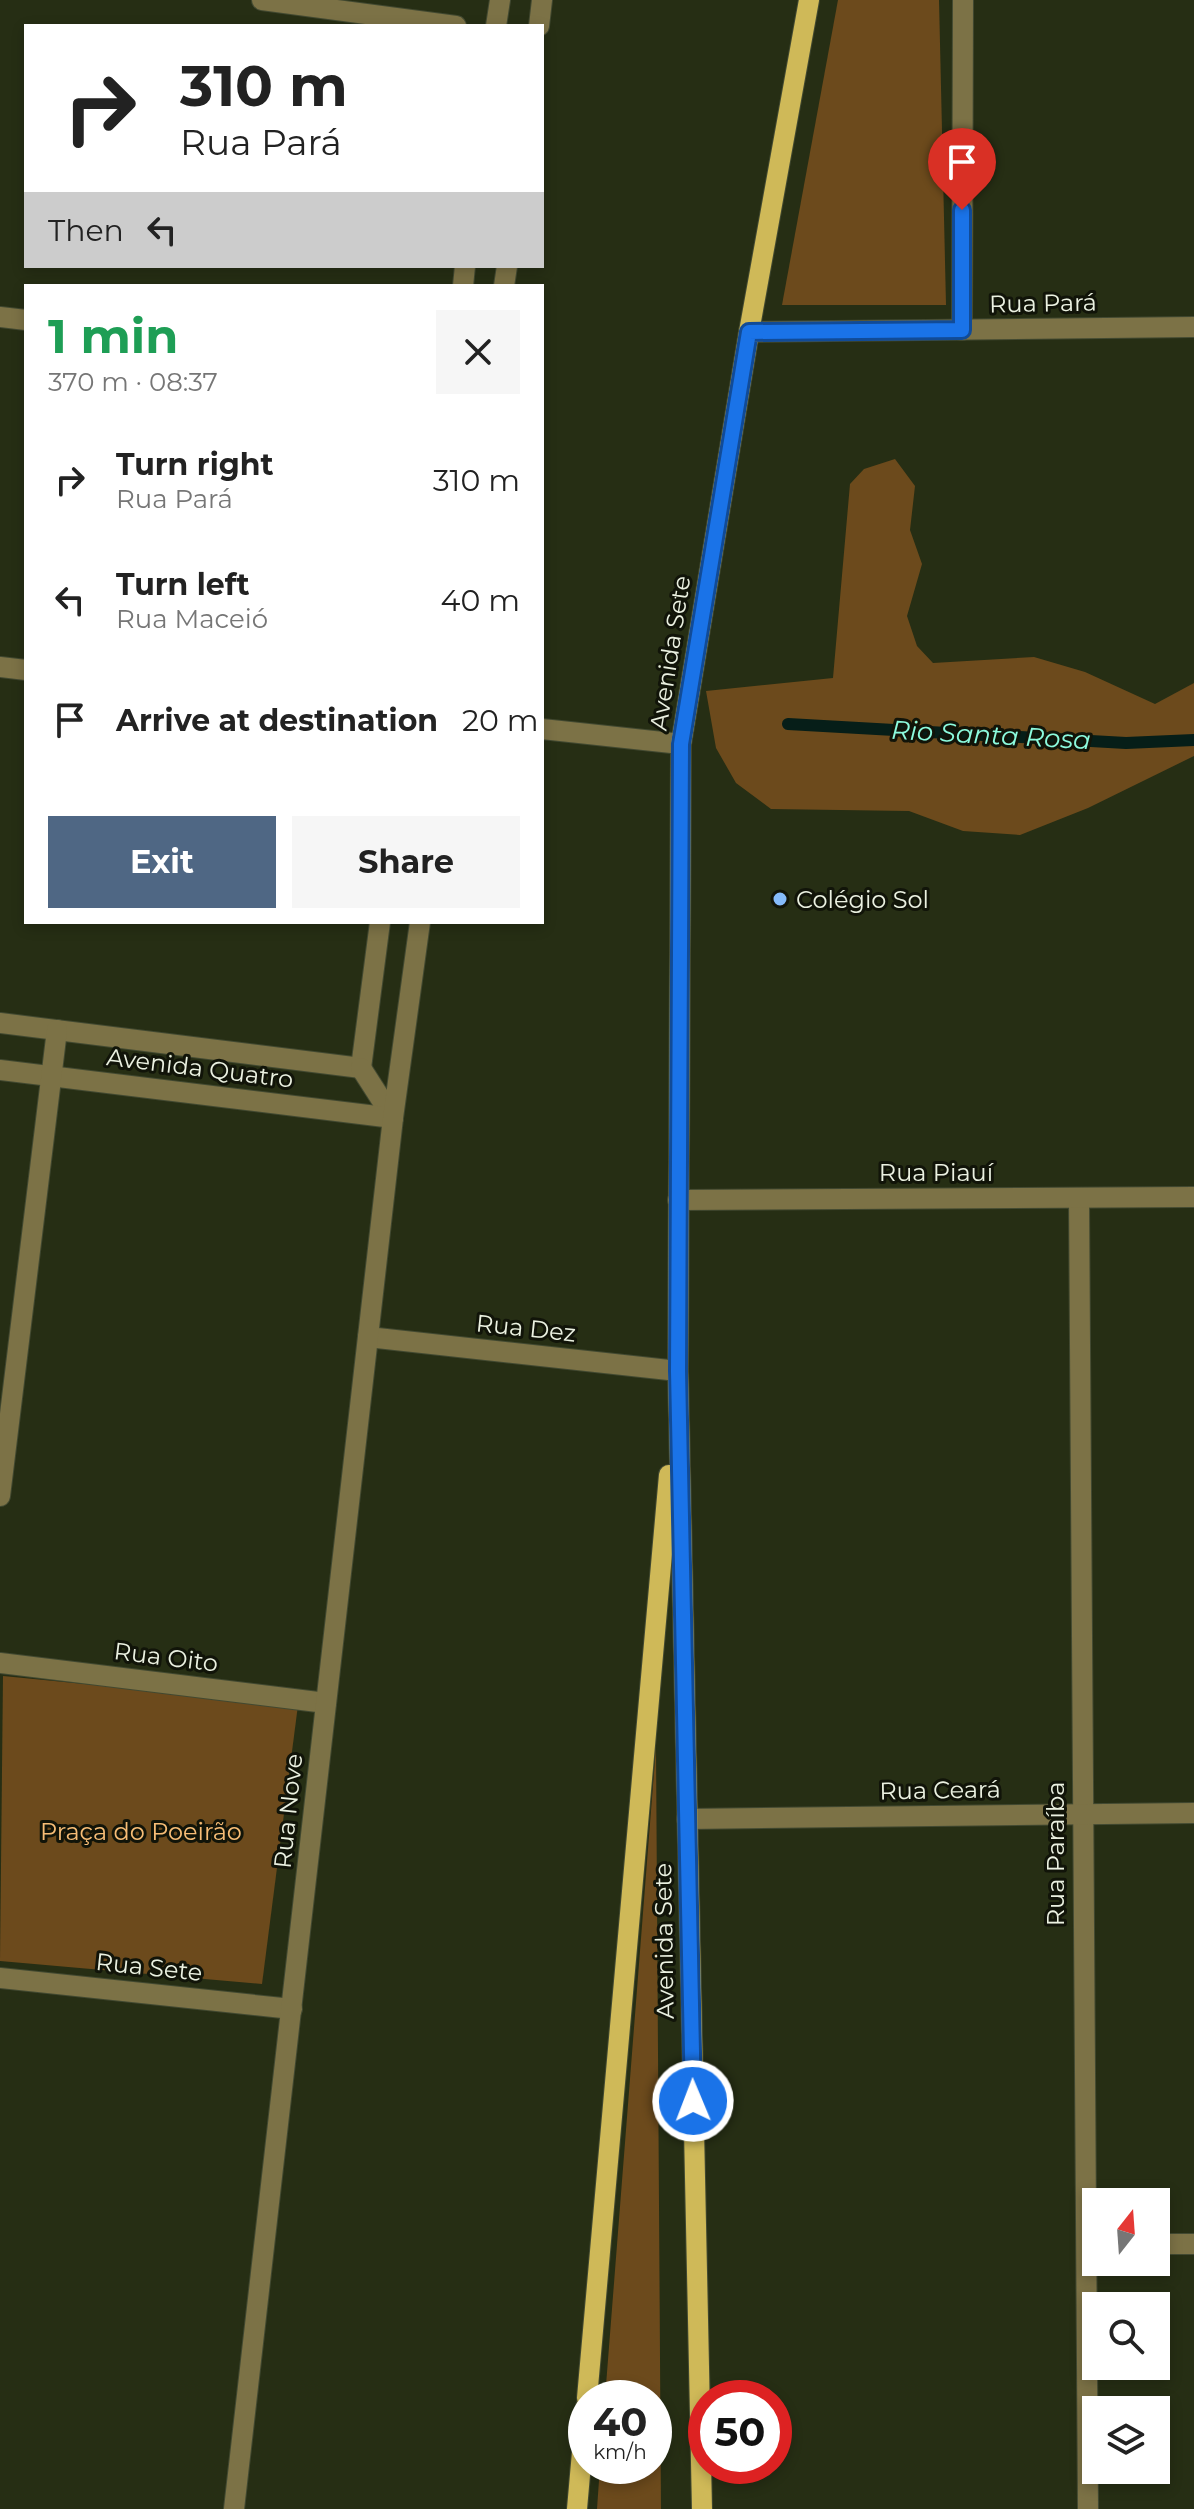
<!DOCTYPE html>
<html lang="en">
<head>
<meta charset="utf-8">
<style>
  :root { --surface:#fff; --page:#f6f6f6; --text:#222; --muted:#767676; --accent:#4f6784 }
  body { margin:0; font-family:Montserrat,sans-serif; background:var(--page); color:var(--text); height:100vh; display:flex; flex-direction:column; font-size:30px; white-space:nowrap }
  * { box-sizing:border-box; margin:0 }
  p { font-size:26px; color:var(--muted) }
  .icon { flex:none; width:44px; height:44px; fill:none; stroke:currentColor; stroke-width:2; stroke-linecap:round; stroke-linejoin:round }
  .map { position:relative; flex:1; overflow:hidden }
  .drawer { position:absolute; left:24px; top:284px; width:520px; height:640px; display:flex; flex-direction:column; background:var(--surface); border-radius:0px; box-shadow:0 4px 12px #0003 }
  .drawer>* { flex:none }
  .guide { position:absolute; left:24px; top:24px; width:520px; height:244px; border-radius:0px; box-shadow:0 4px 12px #0003; background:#fff; color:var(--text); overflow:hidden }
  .needle { width:52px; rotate:17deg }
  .controls { position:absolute; left:1082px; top:2188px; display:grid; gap:16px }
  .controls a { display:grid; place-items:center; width:88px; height:88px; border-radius:0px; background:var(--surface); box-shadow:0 4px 12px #0003; font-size:40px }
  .speed { position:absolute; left:568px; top:2380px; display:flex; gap:16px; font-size:40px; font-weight:700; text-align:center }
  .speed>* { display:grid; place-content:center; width:104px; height:104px; border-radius:50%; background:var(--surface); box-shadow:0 4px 12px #0003; line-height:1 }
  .speed small { font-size:20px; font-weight:400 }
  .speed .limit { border:12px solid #d22; background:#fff; color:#111 }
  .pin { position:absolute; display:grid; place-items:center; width:68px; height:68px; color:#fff; margin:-82px -34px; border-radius:50% 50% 50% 0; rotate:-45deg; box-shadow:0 0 8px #0007 }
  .pin .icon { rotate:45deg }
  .me { position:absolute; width:88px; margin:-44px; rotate:359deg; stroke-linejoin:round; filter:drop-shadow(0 0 6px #0008) }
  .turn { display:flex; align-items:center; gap:28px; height:168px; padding:0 24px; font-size:36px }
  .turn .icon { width:104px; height:104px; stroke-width:2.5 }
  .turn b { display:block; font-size:56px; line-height:68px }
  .then { display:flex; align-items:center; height:76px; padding:0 24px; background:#0003; gap:16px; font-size:30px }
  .round { display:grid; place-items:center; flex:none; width:84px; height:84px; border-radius:0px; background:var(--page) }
  .overview { display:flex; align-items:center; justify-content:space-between; height:136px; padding:0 24px }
  h1 { font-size:48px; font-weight:700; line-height:60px; color:#1e9e55 }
  .cta { display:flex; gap:16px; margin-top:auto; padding:16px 24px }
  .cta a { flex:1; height:92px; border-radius:0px; background:var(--accent); color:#fff; font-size:32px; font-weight:700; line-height:92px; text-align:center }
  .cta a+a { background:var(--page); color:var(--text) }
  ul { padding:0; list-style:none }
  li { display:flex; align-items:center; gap:24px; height:120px; padding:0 24px }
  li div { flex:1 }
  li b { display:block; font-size:30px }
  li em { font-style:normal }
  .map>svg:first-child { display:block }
</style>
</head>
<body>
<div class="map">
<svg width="1194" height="2509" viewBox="0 0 1194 2509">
  <rect width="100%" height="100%" fill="#262e14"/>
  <!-- green -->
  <g fill="#6c4a1c">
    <path d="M838 0H939L946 305H782Z"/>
    <path d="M895 459 915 486 910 530 922 564 907 616 917 646 933 663 1034 657 1085 672 1155 704 1194 683V756L1088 808 1020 835 963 831 909 811 771 809 736 783 716 748 706 691 833 678 850 484 864 469Z"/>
    <path d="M3 1676 298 1705 262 1984 0 1961Z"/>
    <path d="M656 1747 661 2509H597L600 2466H654V2398H605Z"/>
  </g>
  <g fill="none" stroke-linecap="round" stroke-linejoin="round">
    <!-- stream -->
    <path stroke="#061e18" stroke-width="12" d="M788 724 1126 743 1194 740"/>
    <!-- minor casing -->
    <g stroke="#424931" stroke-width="22">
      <g id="minor">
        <path d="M262 0 456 26"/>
        <path d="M496 26 500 0"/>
        <path d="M539 26 542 0"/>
        <path d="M463 286 465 266"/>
        <path d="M504 286 507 266"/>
        <path d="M0 317 26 320"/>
        <path d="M962 330 963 0"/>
        <path d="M749 332 1194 327"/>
        <path d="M0 667 26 670"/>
        <path d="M542 729 681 744"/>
        <path d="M0 1023 361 1068"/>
        <path d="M361 1068 380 922"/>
        <path d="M361 1068 393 1118"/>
        <path d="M0 1070 393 1118"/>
        <path d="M1079 1198 1088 2509"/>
        <path d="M678 1200 1194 1197"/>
        <path d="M368 1337 678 1371"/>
        <path d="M0 1496 57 1030"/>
        <path d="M0 1663 326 1703"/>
        <path d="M687 1819 1194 1813"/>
        <path d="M0 1978 292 2009"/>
        <path d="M1156 2244H1194"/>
        <path d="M234 2509 393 1118 420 922"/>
      </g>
    </g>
    <!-- major casing -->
    <g stroke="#424931" stroke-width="22">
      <g id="major">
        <path d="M587 2398 669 1475"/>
        <path d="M577 2509 586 2407"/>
        <path d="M702 2509 678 1371 681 744 749 332 809 0"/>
      </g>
    </g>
    <!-- minor -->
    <use href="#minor" stroke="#7c7246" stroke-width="20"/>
    <!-- major -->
    <use href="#major" stroke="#cfb958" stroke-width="20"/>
  </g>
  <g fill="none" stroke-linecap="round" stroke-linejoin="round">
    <!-- route casing -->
    <g stroke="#114b97" stroke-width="20">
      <path id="route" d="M693 2101 678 1371 681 744 749 332 962 330V210"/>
    </g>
    <!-- route -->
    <use href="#route" stroke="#1a73e8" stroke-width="14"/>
  </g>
  <!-- markers -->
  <circle fill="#85bbfb" stroke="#111409" stroke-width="3" cx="780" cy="899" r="8"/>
  <g text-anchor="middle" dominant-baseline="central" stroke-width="6" stroke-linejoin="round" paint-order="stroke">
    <!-- street labels -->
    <g font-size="24" fill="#ebf1e1" stroke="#111409">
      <text transform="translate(1043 303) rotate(-1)">Rua Pará</text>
      <text transform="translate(670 653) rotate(-81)">Avenida Sete</text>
      <text transform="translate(200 1068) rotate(7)">Avenida Quatro</text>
      <text x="936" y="1172">Rua Piauí</text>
      <text transform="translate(526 1328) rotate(6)">Rua Dez</text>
      <text transform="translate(166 1657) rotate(7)">Rua Oito</text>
      <text transform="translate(940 1790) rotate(-1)">Rua Ceará</text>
      <text transform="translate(288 1811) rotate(-84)">Rua Nove</text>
      <text transform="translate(1055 1854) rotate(-90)">Rua Paraíba</text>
      <text transform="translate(664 1941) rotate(-91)">Avenida Sete</text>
      <text transform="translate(149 1967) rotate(6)">Rua Sete</text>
    </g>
    <!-- poi labels -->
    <g font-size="24" fill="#ebf1e1" stroke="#111409" text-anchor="start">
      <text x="796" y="899">Colégio Sol</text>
    </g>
    <!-- park labels -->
    <g font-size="24" fill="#f7bd76" stroke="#111409">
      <text x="141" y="1831">Praça do Poeirão</text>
    </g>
    <!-- water labels -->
    <g font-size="26" font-style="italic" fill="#8cfbde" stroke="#111409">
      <text transform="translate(991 735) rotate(3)">Rio Santa Rosa</text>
    </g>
  </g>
</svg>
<div class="controls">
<a><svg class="needle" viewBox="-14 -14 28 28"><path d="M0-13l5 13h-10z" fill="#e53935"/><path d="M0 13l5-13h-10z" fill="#767676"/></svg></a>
<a><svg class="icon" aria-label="search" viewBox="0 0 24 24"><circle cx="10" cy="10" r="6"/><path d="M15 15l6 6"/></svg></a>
<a><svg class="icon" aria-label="layers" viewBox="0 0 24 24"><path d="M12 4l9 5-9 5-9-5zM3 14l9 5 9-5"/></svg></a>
</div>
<div class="speed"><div>40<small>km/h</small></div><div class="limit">50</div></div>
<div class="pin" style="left:962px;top:210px;background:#d93025"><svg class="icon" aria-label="arrive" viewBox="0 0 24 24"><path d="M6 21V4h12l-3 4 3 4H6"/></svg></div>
<svg class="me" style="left:693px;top:2101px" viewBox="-20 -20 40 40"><circle r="17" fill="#1a73e8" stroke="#fff" stroke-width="3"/><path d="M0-11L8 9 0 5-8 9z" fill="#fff"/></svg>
<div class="guide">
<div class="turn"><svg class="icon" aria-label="right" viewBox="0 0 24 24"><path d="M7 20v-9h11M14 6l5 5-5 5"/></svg><div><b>310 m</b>Rua Pará</div></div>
<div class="then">Then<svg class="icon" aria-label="left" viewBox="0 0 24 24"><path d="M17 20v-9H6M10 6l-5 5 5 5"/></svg></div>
</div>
<section class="drawer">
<div class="overview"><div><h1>1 min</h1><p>370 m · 08:37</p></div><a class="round"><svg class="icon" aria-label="close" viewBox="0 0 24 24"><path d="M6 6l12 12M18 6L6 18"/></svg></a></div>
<ul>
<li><svg class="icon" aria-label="right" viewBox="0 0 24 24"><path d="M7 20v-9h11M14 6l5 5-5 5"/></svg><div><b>Turn right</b><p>Rua Pará</p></div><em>310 m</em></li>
<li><svg class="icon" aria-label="left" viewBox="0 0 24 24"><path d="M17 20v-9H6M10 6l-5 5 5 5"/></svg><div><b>Turn left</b><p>Rua Maceió</p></div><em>40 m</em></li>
<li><svg class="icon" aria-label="arrive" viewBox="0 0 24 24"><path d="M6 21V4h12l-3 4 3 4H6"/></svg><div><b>Arrive at destination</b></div><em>20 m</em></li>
</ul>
<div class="cta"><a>Exit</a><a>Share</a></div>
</section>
</div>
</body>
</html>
